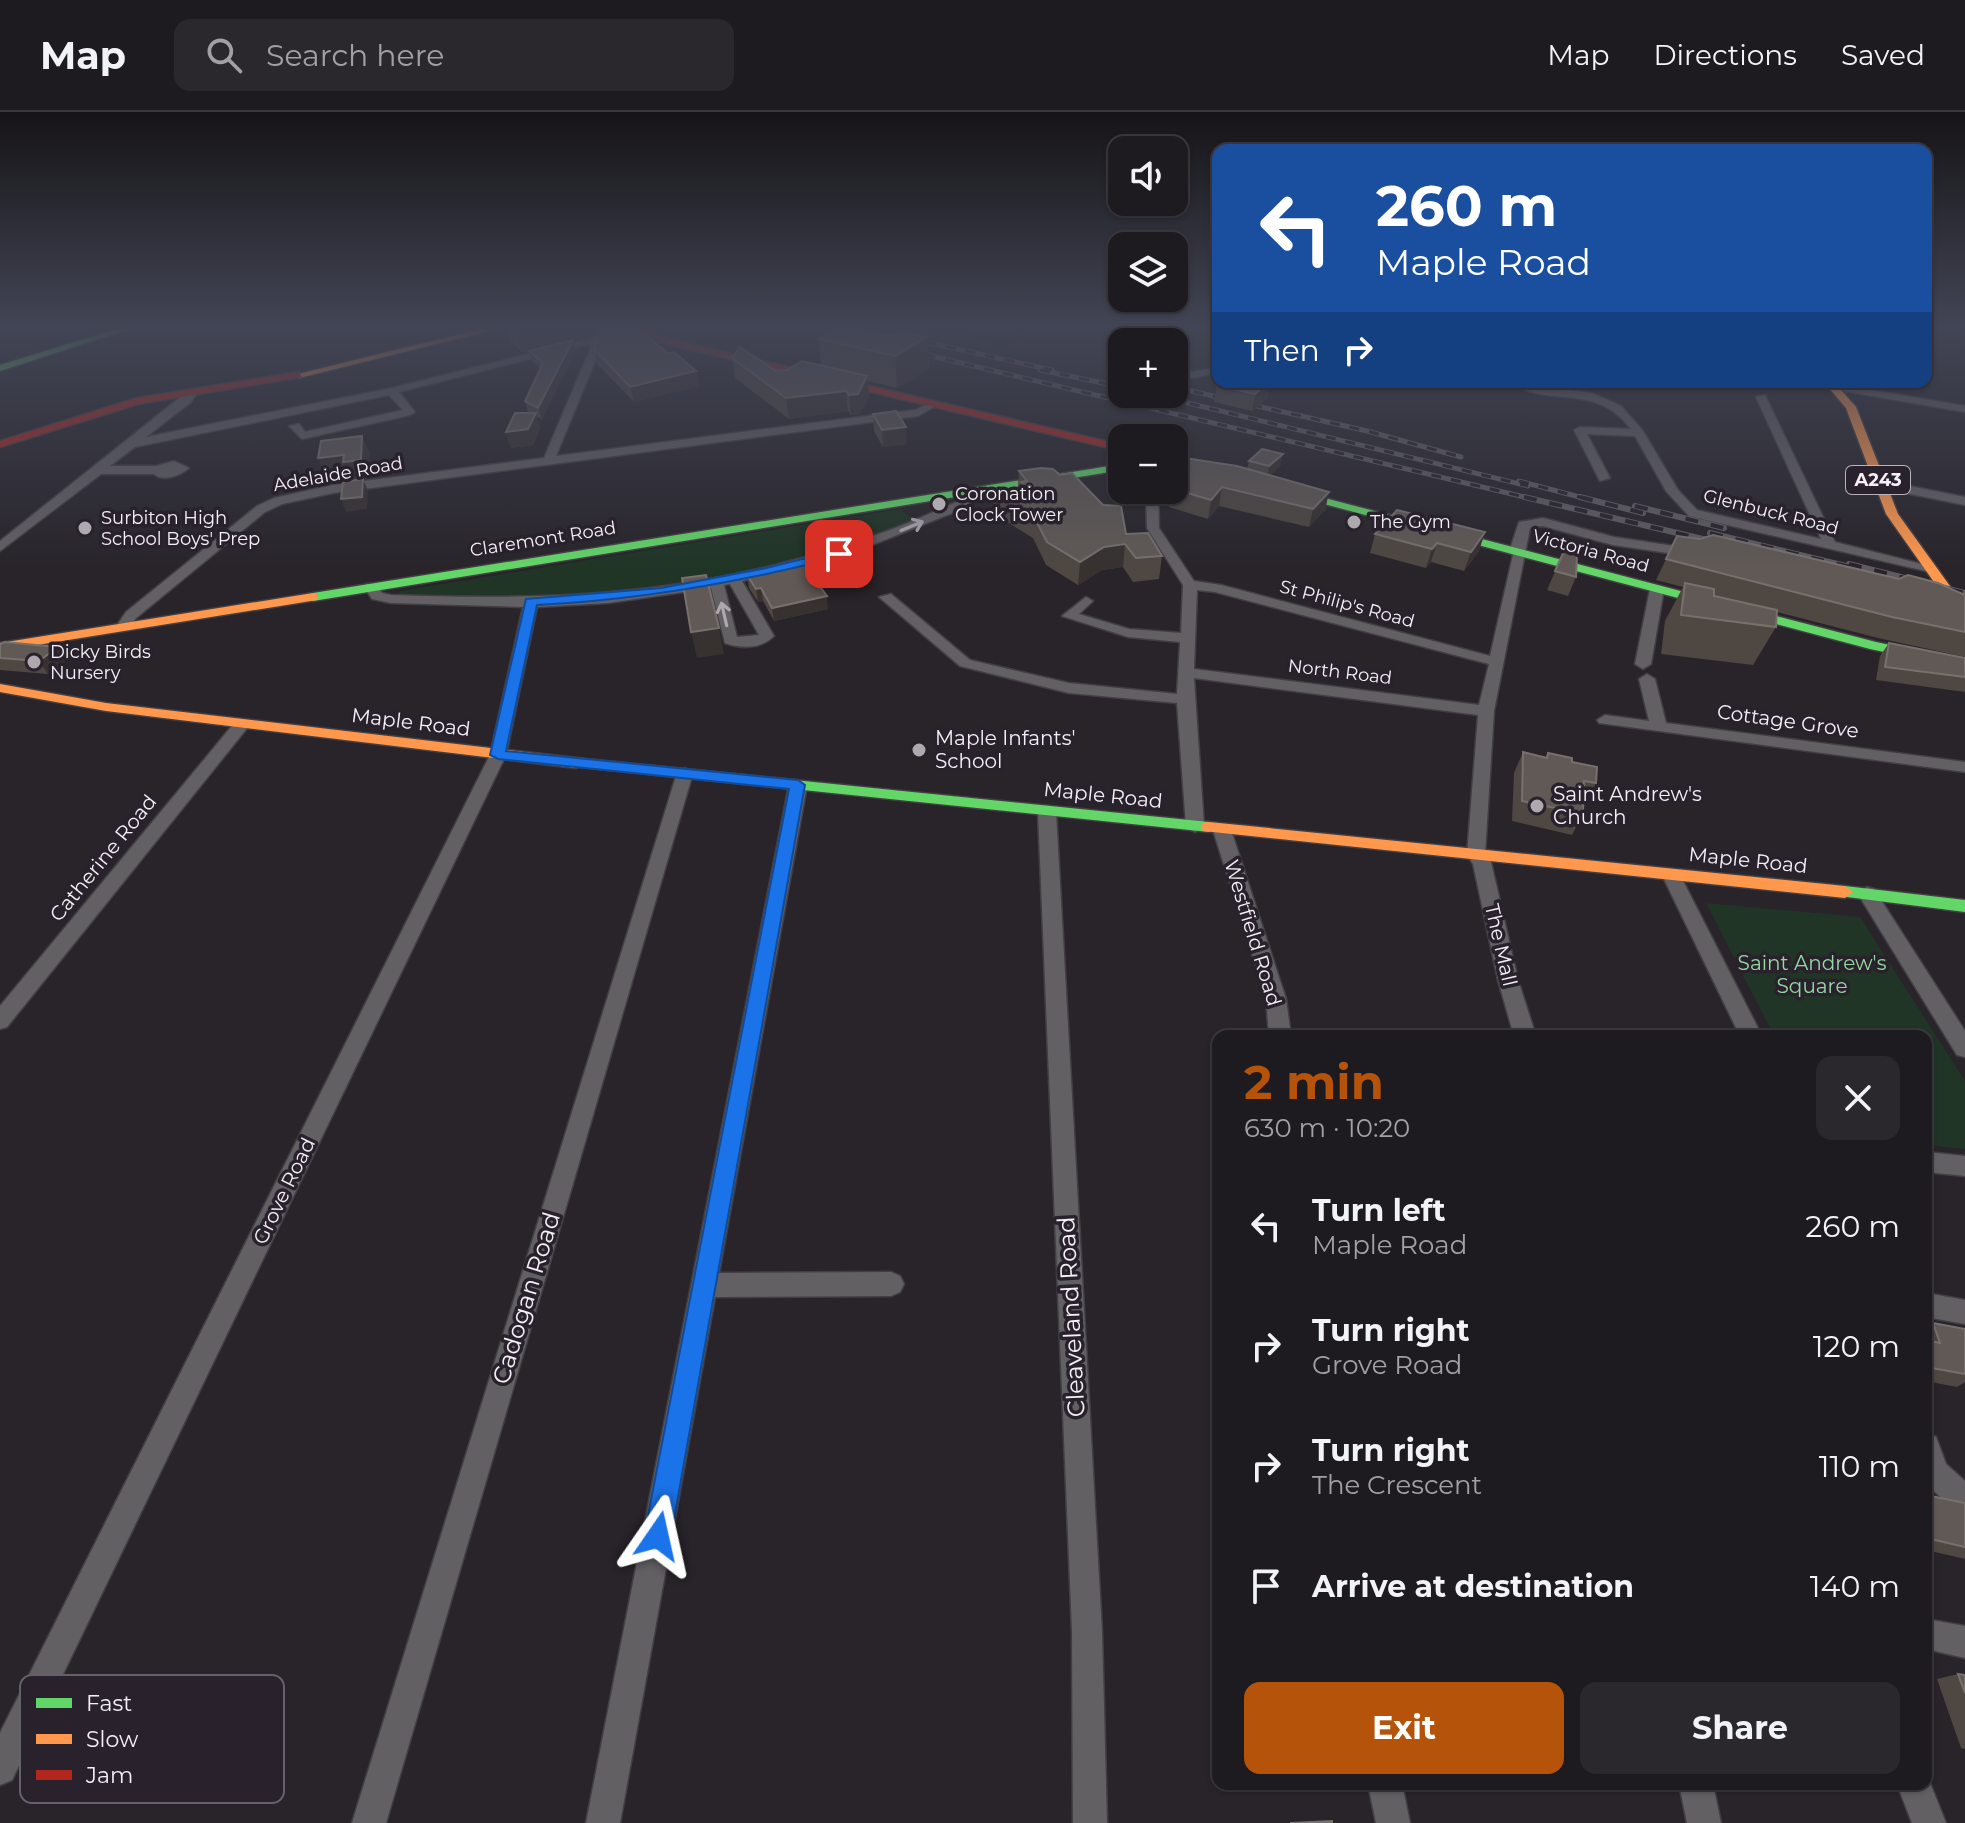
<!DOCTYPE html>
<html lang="en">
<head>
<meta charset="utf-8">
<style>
  :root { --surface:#1e1b20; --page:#2b282d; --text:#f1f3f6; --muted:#a1a1a5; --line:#3c393e; --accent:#b45309 }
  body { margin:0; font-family:Montserrat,sans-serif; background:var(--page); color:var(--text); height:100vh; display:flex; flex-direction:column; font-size:30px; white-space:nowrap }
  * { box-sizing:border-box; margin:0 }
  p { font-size:26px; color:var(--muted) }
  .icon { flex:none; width:44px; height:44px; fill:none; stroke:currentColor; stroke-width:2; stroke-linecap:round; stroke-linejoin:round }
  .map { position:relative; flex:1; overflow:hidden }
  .side { position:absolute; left:1212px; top:918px; width:720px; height:760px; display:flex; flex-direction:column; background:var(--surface); border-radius:16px; box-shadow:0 2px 6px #0004,0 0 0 2px var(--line) }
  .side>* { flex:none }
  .banner { position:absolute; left:1212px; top:32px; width:720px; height:244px; border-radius:16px; box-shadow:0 2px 6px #0004,0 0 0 2px var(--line); background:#1a4fa0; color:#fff; overflow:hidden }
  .controls { position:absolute; left:1108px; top:24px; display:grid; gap:16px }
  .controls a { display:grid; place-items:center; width:80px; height:80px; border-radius:16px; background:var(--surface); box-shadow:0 2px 6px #0004,0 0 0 2px var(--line); font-size:40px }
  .pin { position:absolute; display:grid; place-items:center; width:68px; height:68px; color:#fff; margin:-34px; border-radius:16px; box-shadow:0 4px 12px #0006 }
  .me { position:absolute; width:88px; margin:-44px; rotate:11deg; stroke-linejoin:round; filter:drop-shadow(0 0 6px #0008) }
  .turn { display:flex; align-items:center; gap:28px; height:168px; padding:0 32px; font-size:36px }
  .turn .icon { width:104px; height:104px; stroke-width:2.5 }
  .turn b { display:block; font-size:56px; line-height:68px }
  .then { display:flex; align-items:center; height:76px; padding:0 32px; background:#0003; gap:16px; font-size:30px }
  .round { display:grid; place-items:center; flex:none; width:84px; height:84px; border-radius:16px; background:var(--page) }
  .summary { display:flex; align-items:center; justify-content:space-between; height:136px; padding:0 32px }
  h1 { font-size:48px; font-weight:700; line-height:60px; color:var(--accent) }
  .button { display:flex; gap:16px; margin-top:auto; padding:16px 32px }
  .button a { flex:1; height:92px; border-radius:16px; background:var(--accent); color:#fff; font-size:32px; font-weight:700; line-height:92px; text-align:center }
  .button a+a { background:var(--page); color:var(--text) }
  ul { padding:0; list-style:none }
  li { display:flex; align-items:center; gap:24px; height:120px; padding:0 32px }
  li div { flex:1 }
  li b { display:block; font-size:30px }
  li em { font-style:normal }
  header { display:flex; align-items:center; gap:48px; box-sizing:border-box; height:112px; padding:0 40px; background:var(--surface); border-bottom:2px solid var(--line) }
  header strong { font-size:38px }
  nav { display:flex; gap:44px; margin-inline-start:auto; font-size:28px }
  .search { width:560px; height:72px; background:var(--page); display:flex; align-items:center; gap:20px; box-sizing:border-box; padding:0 28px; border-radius:16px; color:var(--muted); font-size:30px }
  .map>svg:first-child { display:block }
</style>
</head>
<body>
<header>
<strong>Map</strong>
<div class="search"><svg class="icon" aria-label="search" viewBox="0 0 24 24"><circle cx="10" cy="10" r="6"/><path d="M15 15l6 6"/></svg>Search here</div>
<nav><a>Map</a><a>Directions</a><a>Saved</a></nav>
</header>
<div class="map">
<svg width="1965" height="1711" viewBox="0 0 1965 1711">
  <rect width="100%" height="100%" fill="#28242a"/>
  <!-- green -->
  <g fill="#203526">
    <path d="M882 217H942L1035 246Z"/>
    <path d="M900 397 915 408 819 443 761 458 601 485 492 488 398 483 400 479Z"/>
    <path d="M1706 791 1860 805 1965 969V1037L1926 1033V924H1774Z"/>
  </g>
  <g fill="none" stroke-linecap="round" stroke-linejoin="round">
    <!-- street casing -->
    <g stroke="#423f44" stroke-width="3">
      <g id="street">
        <path d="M611 217H625L597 230 601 235 556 344 915 298 933 290 938 293 918 304 333 381 282 392 265 400 136 506 129 516H119L117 513 126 500 257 394 274 386 333 373 544 346 591 235 589 232 399 280 415 300 410 303 302 327 289 314 299 312 305 320 403 298 389 283 135 335 110 354H156L174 349 189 356C180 364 163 370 154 362H101L0 439V429L188 279 197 281 191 290 146 325 392 276 588 227Z"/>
        <path d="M1123 217H1133L1140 230H1130Z"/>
        <path d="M1218 255V261L1193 266 1174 264V258L1193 260Z"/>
        <path d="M1510 270 1592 281 1621 294 1643 319 1678 378 1697 398 1821 427 1756 285 1765 283 1835 430 1937 456 1930 460 1689 404 1666 379 1635 324 1587 322 1610 366 1600 369 1574 318 1580 315 1631 317C1595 269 1549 297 1510 270Z"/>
        <path d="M1836 272 1965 294V300L1832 277V273Z"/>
        <path d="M1879 368 1965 385V393L1875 375V369Z"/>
        <path d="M1146 378H1158L1159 416 1194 469 1221 473 1490 544 1513 443 1509 440 1519 410 1543 406 1614 425 1694 437V443L1689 444 1613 433 1543 414 1530 416 1494 599 1485 742 1491 750 1518 868 1536 924H1514L1498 868 1473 752 1467 743 1478 603 1194 566 1204 714 1195 720 1186 714 1177 591 1069 581 960 554 879 485 891 482 970 548 1069 571 1177 582 1180 530 1128 525 1062 504 1086 485 1093 489 1079 502 1129 517 1181 521 1183 473 1147 416ZM1197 478 1215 480 1489 552 1479 593 1194 557Z"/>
        <path d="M966 387 970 388V394L872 433 742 469 774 524C761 537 742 537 725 531L711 476 608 491 537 495 506 643 12 1668 0 1673V1621L490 643 523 495 391 491 372 487 364 475 366 472H376L382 481 391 483C538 488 670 485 812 443 847 433 882 422 915 408 932 401 949 392 966 387ZM730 472 759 523H758L737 525 724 473Z"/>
        <path d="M1657 473 1664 477 1651 552 1643 557 1635 552 1650 477Z"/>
        <path d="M1647 562 1655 567 1666 611 1965 650V660L1599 611 1597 608 1605 603 1649 609 1639 567Z"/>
        <path d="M242 607 248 609V615L7 915 0 917V894L236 609Z"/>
        <path d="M685 656 693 661 386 1711H352L677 661Z"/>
        <path d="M798 668 807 673 719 1161 891 1160 900 1164 904 1172 900 1180 891 1184 715 1185 620 1711H586L789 673Z"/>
        <path d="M1047 694 1056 700 1102 1519 1107 1711H1073L1072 1519 1038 700Z"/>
        <path d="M1222 712 1231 718 1286 887 1291 924H1269L1266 887 1213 718Z"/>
        <path d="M1671 757 1680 763 1762 924H1740L1662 763Z"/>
        <path d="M1867 775 1874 777 1965 919V945L1957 943 1858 782Z"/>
        <path d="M1926 1040 1965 1044V1064L1926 1060Z"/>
        <path d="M1926 1181 1965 1188V1212L1926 1205Z"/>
        <path d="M1926 1321 1936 1325 1946 1352 1965 1369V1402L1955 1398 1926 1372Z"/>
        <path d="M1926 1507 1965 1514V1546L1926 1537Z"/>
        <path d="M1926 1661 1946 1711H1912L1897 1672H1926Z"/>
        <path d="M1368 1672H1402L1410 1711H1376Z"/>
        <path d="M1679 1672H1713L1721 1711H1687Z"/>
      </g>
    </g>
    <!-- fast casing -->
    <g stroke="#423f44" stroke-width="3">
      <g id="fast">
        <path d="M116 217H130L0 259V253Z"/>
        <path d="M1122 352V358L313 489 307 485 313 481Z"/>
        <path d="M1294 378 1876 530 1965 549V557L1870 537 1290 383V379Z"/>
        <path d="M576 646 1209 710 1217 715 1209 720 571 654V648Z"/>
        <path d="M1845 774 1965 788V800L1839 784 1837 780Z"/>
      </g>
    </g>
    <!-- slow casing -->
    <g stroke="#423f44" stroke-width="3">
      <g id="slow">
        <path d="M481 217H497L299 266 294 263Z"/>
        <path d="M1824 270H1834L1856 295 1898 402 1965 495V508L1960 507 1886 402 1846 296Z"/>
        <path d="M313 481 317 482V488L0 539V531Z"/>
        <path d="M0 572 106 591 576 646 583 651 576 656 106 599 0 580Z"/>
        <path d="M1209 710 1845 774 1853 780 1845 786 1203 719 1201 715 1203 711Z"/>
      </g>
    </g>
    <!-- jam casing -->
    <g stroke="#423f44" stroke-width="3">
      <g id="jam">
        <path d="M629 217H642L669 227 1122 333V339L666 232Z"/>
        <path d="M299 260 302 265 138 292 0 335V329L137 286Z"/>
      </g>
    </g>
    <!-- street -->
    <use href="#street" fill="#636064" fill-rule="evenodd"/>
    <!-- fast -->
    <use href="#fast" fill="#63d668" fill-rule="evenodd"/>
    <!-- slow -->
    <use href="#slow" fill="#ff974d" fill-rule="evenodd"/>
    <!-- jam -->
    <use href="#jam" fill="#b3261e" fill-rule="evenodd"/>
    <!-- rail-far1 casing -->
    <g stroke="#5f5c61" stroke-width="5">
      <g id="rail-far1">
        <path d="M821 217 852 225"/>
        <path d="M857 217 911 230"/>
        <path d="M907 226 1052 258"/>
        <path d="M906 238 1533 387"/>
        <path d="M1040 258 1122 275"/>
        <path d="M1174 275 1367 319 1461 345"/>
        <path d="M1151 282 1528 374"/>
        <path d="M1519 369 1587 387"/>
      </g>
    </g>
    <!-- rail casing -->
    <g stroke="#5f5c61" stroke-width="6">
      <g id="rail">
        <path d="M1524 385 1720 431"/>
        <path d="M1580 385 1643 401"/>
        <path d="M1635 394 1724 416"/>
        <path d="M1710 421 1858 457"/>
        <path d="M1849 452 1965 481"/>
      </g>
    </g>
    <!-- rail-far1 -->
    <use href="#rail-far1" stroke="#29222c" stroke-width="3" stroke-dasharray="10" stroke-linecap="butt"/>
    <!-- rail -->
    <use href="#rail" stroke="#29222c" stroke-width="4" stroke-dasharray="13" stroke-linecap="butt"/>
  </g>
  <!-- wall -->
  <g fill="#4e4742">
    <path d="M508 217H638L699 274 634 290 597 252 594 237 600 223 599 219 587 224 522 240 512 231Z"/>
    <path d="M1187 217H1209L1208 219Z"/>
    <path d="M889 225H927L929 257 897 276 868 269 869 284 860 302 851 303 848 299 789 307 735 266 732 246 776 259 821 253 818 227Z"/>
    <path d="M573 228 575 239 542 307 537 305 540 316 533 333 511 336 506 320 528 300 525 289 540 257 532 249 529 239Z"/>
    <path d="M1217 273 1268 285 1252 299 1214 290Z"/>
    <path d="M873 302 907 332 883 335 874 319Z"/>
    <path d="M1283 342 1280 354 1270 363 1329 380 1325 398 1309 415 1219 394 1208 407 1169 395V378H1174V349L1247 357 1249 349Z"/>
    <path d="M1019 359 1162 444 1159 467 1133 470 1123 455 1102 458 1078 473 1046 453 1033 426 993 401V379L1018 375Z"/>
    <path d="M1397 398 1479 439 1464 459 1431 450 1426 456 1370 441 1375 422Z"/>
    <path d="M1677 424 1965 483V545L1878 526 1777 500 1776 515 1753 553 1661 542 1665 509 1683 475 1656 468Z"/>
    <path d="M1564 439 1576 465 1568 484 1547 478Z"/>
    <path d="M747 463 828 497 774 509 763 489 758 490 749 476Z"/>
    <path d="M1889 531 1965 546V580L1876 568 1880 544Z"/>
    <path d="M0 533 67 548 48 562 0 558Z"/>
    <path d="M1523 640 1546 645 1548 641 1572 650 1596 671 1586 691H1583V702L1572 723 1512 709 1514 661Z"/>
    <path d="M1933 1211 1965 1217V1270L1957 1275 1926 1269V1216Z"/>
    <path d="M1926 1383 1965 1391V1447L1926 1438Z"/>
    <path d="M1958 1562 1965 1563V1637L1961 1636 1937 1567Z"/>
  </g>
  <!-- shaded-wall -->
  <g fill="#373130">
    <path d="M526 217H603L587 224 522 240 516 220Z"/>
    <path d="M927 225 929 257 897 276 895 244Z"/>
    <path d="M573 228 575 239 542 307 538 296Z"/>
    <path d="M696 259 699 274 634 290 630 275Z"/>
    <path d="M867 264 869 284 860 302 851 303 849 283Z"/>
    <path d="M1269 270H1270L1268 285 1252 299 1255 282Z"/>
    <path d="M846 279 848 299 789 307 786 286Z"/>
    <path d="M536 301 540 316 533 333 511 336 506 320Z"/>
    <path d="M906 315 907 332 883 335 882 318Z"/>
    <path d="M362 324 370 341 368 365 350 368 348 361 326 364 318 346 344 343Z"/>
    <path d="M1283 342 1280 354 1267 366 1269 354Z"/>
    <path d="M363 367 368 379 367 397 346 400 341 387Z"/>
    <path d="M1222 375 1219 394 1208 407 1211 388Z"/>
    <path d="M1329 380 1325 398 1309 415 1313 397Z"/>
    <path d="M1485 420 1479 439 1464 459 1471 440Z"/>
    <path d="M1437 431 1431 450 1426 456 1432 437Z"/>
    <path d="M1125 432 1123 455 1102 458 1078 473 1080 450 1104 435Z"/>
    <path d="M761 476 763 489 758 490 756 477Z"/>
    <path d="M827 484 828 497 774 509 772 496Z"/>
    <path d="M719 516 724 542 697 546 691 520Z"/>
    <path d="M58 535 67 548 48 562 39 549Z"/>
  </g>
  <!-- building -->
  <g fill="#605955" stroke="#77716e" stroke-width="2">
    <path d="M599 217H638L668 241 674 240 696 259 630 275 594 237 600 221Z"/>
    <path d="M835 217H850L889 225 900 219 927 225 895 244 818 227Z"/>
    <path d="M573 228 538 296 525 289 543 251 529 239Z"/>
    <path d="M740 235 776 259 787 258 802 249 867 264 858 282 849 283 846 279 786 286 732 246Z"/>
    <path d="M1221 270H1269L1255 282 1217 273Z"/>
    <path d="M896 299 906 315 882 318 873 302Z"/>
    <path d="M515 301H536L528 317 506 320Z"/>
    <path d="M362 324 361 348 343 350 344 343 318 346 321 329Z"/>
    <path d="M1262 337 1283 342 1269 354 1249 349Z"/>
    <path d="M1178 345 1237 354 1329 380 1313 397 1222 375 1211 388 1174 377V349Z"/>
    <path d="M1041 356 1053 357 1060 363 1072 361 1103 393 1121 394 1126 422 1148 421 1162 444 1136 446 1125 432 1104 435 1080 450 1047 430 1033 403 993 379 1025 374 1021 370 1027 369 1019 359Z"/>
    <path d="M363 367 362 385 341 387 343 370Z"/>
    <path d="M1397 398 1485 420 1471 440 1437 431 1432 437 1375 422Z"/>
    <path d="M1713 423 1899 467 1908 463 1938 471 1965 483V520L1892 505 1666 447 1677 424 1700 427Z"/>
    <path d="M1564 439 1577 442 1576 465 1555 459Z"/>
    <path d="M803 451 827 484 772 496 761 476 756 477 747 463Z"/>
    <path d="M706 463 719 516 691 520 682 466Z"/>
    <path d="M1685 471 1714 477V484L1777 498 1776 515 1681 503Z"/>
    <path d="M4 530 58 535 39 549 0 546V533Z"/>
    <path d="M1889 531 1965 546V565L1885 555Z"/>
    <path d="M1523 640 1547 646 1548 641 1572 646V650L1597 655 1596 671 1584 669 1583 702 1522 689Z"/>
    <path d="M1933 1211 1965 1217V1262L1926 1255V1228L1940 1231Z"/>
    <path d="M1926 1383 1965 1391V1435L1926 1426Z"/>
    <path d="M1958 1562 1965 1563V1581Z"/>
    <path d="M1332 1709V1711H1290Z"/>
  </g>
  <!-- one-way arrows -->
  <defs><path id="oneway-shaft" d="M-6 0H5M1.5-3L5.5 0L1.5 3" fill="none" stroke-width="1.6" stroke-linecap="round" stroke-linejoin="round" transform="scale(2)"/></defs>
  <g stroke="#aca8ae">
    <use href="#oneway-shaft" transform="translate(912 414) rotate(-22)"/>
    <use href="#oneway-shaft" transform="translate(724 502) rotate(-103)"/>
  </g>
  <!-- sky -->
  <linearGradient id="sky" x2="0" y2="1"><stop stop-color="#161417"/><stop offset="0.47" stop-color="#424555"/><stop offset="1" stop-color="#424555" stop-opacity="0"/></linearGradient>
  <rect width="1965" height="457" fill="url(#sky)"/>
  <!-- route -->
  <path fill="#1a73e8" stroke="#114b97" stroke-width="2" d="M839 438 845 442 843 444C742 470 641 488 537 493L506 639 798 668 805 673 671 1424 667 1434 658 1438 648 1434 644 1424 789 677 498 647 490 643 526 487 661 476 766 456Z"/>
  <!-- markers -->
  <g fill="#ada9af" stroke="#29222c" stroke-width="3">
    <circle cx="939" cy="392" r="8"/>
    <circle cx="1354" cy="410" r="8"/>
    <circle cx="85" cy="416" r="8"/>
    <circle cx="34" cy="550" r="8"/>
    <circle cx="919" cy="638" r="8"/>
    <circle cx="1537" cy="694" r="8"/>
  </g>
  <g text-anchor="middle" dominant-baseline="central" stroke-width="7" stroke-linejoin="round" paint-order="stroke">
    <!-- far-street labels -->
    <g font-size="18" fill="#f5f0f7" stroke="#29222c">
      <text transform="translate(338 362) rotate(-10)">Adelaide Road</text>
      <text transform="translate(1771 400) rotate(14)">Glenbuck Road</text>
      <text transform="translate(543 427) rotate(-9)">Claremont Road</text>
      <text transform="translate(1591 439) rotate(15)">Victoria Road</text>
      <text transform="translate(1347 492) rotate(15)">St Philip's Road</text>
      <text transform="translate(1340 560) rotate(7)">North Road</text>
    </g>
    <!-- shield labels -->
    <rect fill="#29222c" stroke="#b8b2ba" stroke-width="2" x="1846" y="354" width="64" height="28" rx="6"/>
    <g font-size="18" font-weight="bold" fill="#f5f0f7">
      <text x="1878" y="368">A243</text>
    </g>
    <!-- far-poi labels -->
    <g font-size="18" fill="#f5f0f7" stroke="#29222c" text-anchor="start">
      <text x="955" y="382">Coronation<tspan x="955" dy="21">Clock Tower</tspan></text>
      <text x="101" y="406">Surbiton High<tspan x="101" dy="21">School Boys' Prep</tspan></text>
      <text x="1370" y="410">The Gym</text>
      <text x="50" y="540">Dicky Birds<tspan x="50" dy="21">Nursery</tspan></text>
    </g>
    <!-- street labels -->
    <g font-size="20" fill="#f5f0f7" stroke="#29222c">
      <text transform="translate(1788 609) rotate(8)">Cottage Grove</text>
      <text transform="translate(411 610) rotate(7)">Maple Road</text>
      <text transform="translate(1103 683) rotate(6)">Maple Road</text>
      <text transform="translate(103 746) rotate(-51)">Catherine Road</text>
      <text transform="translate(1748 748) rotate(6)">Maple Road</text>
      <text transform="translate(1253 821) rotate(73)">Westfield Road</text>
      <text transform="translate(1501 833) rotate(77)">The Mall</text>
      <text transform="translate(284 1079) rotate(-64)">Grove Road</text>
    </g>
    <!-- poi labels -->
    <g font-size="20" fill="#f5f0f7" stroke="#29222c" text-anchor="start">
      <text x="935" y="626">Maple Infants'<tspan x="935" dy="23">School</tspan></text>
      <text x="1553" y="682">Saint Andrew's<tspan x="1553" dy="23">Church</tspan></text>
    </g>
    <!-- park labels -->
    <g font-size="20" fill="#93d9a3" stroke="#29222c">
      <text x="1812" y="851">Saint Andrew's<tspan x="1812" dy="23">Square</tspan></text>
    </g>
    <!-- near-street labels -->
    <g font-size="24" fill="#f5f0f7" stroke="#29222c">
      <text transform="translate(526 1186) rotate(-73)">Cadogan Road</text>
      <text transform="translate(1071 1205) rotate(-93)">Cleaveland Road</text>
    </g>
  </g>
  <!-- legend -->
  <rect x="20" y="1563" width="264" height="128" rx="12" fill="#29222c" stroke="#666069" stroke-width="2"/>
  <rect x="36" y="1586" width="36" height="10" fill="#63d668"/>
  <rect x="36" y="1622" width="36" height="10" fill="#ff974d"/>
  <rect x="36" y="1658" width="36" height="10" fill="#b3261e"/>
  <g font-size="22" fill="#f5f0f7">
    <text x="86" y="1599">Fast</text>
    <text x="86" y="1635">Slow</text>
    <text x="86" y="1671">Jam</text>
  </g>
</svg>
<div class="controls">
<a><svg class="icon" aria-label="sound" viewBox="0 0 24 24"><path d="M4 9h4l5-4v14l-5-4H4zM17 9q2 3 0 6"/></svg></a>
<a><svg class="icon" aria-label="layers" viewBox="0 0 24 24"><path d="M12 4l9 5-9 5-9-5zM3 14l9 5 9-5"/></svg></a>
<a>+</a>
<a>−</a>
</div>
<div class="pin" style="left:839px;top:442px;background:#d93025"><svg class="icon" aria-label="arrive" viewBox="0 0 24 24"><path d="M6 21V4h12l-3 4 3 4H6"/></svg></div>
<svg class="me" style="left:658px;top:1424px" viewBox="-20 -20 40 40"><path d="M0-17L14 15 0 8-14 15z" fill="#1a73e8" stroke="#fff" stroke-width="4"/></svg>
<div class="banner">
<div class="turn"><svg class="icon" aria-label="left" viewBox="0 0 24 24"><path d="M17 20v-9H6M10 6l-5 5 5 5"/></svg><div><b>260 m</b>Maple Road</div></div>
<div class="then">Then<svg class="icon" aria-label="right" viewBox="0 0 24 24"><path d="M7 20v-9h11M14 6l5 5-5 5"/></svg></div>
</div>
<section class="side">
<div class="summary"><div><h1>2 min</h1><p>630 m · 10:20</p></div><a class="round"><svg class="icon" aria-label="close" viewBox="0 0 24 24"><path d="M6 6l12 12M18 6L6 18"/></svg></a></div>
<ul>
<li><svg class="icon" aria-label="left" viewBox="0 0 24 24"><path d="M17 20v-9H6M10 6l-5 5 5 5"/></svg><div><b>Turn left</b><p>Maple Road</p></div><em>260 m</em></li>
<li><svg class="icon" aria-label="right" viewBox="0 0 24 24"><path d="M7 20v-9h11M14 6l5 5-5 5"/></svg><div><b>Turn right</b><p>Grove Road</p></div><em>120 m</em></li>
<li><svg class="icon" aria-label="right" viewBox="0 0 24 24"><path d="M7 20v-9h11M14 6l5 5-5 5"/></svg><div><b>Turn right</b><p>The Crescent</p></div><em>110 m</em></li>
<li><svg class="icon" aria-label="arrive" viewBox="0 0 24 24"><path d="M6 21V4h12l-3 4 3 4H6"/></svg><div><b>Arrive at destination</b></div><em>140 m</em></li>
</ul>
<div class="button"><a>Exit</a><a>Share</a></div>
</section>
</div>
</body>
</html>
